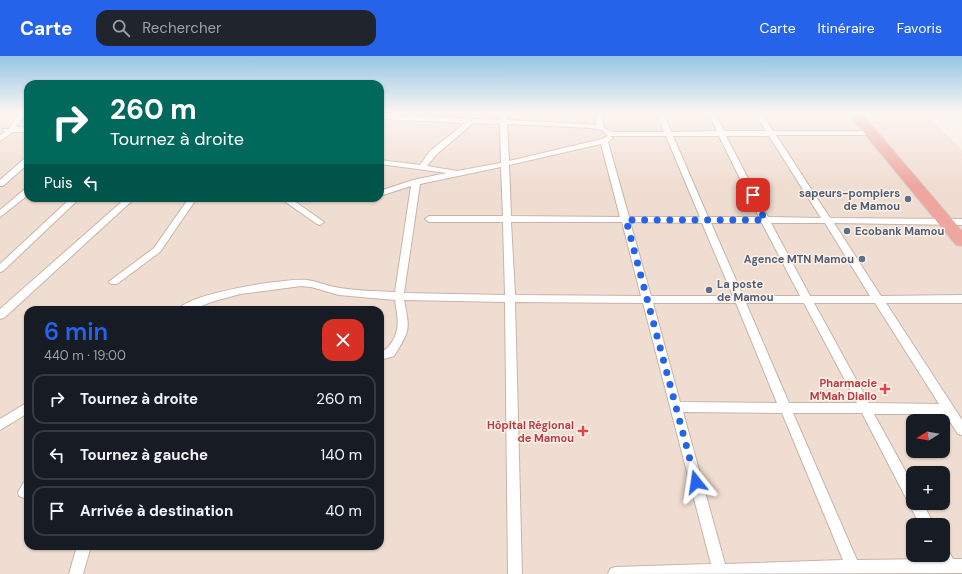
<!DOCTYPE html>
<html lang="fr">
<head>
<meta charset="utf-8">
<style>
  :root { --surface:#171b24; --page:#20242c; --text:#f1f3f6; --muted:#9ea1a6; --line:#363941; --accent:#2563eb }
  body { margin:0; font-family:"DM Sans",sans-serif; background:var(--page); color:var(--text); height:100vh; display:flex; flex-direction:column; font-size:15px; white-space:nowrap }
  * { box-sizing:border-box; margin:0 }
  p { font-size:13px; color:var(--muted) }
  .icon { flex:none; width:22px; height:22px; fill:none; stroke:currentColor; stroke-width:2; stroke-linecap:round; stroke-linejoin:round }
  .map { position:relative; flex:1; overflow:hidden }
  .details { position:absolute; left:24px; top:250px; width:360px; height:244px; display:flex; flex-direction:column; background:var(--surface); border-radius:12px; box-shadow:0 1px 3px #0004 }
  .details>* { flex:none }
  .hud { position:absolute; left:24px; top:24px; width:360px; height:122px; border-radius:12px; box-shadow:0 1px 3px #0004; background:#00695c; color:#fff; overflow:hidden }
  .needle { width:26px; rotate:259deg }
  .tools { position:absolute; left:906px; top:358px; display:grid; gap:8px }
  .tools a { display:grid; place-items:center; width:44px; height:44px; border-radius:8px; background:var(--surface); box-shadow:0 1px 3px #0004; font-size:20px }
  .pin { position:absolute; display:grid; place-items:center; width:34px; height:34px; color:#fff; margin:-17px; border-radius:8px; box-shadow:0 2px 6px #0006 }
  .me { position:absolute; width:44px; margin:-22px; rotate:345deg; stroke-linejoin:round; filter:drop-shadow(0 0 3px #0008) }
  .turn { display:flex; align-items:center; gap:14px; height:84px; padding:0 20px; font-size:18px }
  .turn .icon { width:52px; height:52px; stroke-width:2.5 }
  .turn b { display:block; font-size:28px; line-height:34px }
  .then { display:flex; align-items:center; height:38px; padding:0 20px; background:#0003; gap:8px; font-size:15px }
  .round { display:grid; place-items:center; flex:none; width:42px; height:42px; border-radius:12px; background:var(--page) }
  .summary { display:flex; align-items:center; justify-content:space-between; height:68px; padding:0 20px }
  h1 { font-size:24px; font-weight:600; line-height:30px; color:var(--accent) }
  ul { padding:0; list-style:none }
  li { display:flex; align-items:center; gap:12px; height:50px; margin:0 8px 6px; padding:0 12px; border:2px solid var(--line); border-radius:12px }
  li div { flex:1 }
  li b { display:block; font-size:15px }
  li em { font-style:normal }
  header { display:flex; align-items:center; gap:24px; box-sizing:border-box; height:56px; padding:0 20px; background:var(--accent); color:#fff }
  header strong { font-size:19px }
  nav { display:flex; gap:22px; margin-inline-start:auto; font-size:14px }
  .search { width:280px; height:36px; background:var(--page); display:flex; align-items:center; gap:10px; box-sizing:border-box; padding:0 14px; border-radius:12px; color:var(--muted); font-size:15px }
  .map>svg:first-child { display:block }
</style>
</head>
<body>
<header>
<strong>Carte</strong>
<div class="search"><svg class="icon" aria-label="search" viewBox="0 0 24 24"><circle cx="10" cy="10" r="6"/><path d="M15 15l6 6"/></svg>Rechercher</div>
<nav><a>Carte</a><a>Itinéraire</a><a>Favoris</a></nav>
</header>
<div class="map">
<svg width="962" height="518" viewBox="0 0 962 518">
  <rect width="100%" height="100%" fill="#f9ece2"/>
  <!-- residential -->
  <path fill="#f0ddd1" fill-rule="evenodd" d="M0 57H28V142H380V57H921L925 59 962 93V518H0ZM28 254H380V490H28ZM913 365H943V395H913ZM913 417H943V447H913ZM913 469H943V499H913Z"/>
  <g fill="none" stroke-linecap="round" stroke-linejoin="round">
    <!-- street casing -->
    <g stroke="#c8b3aa" stroke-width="2">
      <g id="street">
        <path d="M19 57H26L16 71 28 72V76H13L0 85V79L4 77 3 73H9Z"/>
        <path d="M500 57H506L507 64 596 69V57H602L603 71 611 76H664L657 57H664L671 76 717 75 708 57H715L724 75H766L755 57H762L773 75H874V79H776L830 162 962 163V169L834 167 881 240 962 239V247H886L962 364V379L958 378 945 358H874L913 429V447H923L934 469H920L862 357H793L857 504 938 503 936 499H943V492L948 494 953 503H962V517L608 518 610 513 615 511 711 508 643 247 515 246 522 518H508L505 246 404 244C410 274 410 274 394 300L380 304V296C386 294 388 292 392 286 401 272 397 259 395 244L339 239 311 231 301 230 240 238 211 246 192 254H178C188 237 287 222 307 224 316 225 325 229 334 231 354 235 375 235 395 236L411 130 383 139H380V135L413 124 447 117 380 108V104L420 109 430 95 465 67 380 63V59L500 64ZM473 67 500 68 501 107 457 115 427 110 436 99ZM507 68 592 72 602 74 608 80 602 83 509 105ZM610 80H666L700 161H629L608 86 613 82ZM673 80H719L759 161H708ZM726 80H769L821 162 768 161ZM601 88 620 161 511 160 509 109ZM501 111 503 160H429L425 163 429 166H503L505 239 404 237 420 128ZM511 166H622L641 240 515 239ZM630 166 702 167 733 240H651ZM711 167H762L800 240H743ZM771 167H825L870 240H810ZM653 247H736L777 347 680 346ZM746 247H804L857 347H789ZM814 247H875L939 348 869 347ZM683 356 782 357 843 504 725 508Z"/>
        <path d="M25 102H28V108L3 130H0V124Z"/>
        <path d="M25 133H28V139L0 161V154Z"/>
        <path d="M71 142H80L3 215 0 216V208Z"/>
        <path d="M126 142H135L4 262 0 263V253Z"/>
        <path d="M189 142H197L160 196 117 228H111L109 226 111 224 154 192Z"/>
        <path d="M280 142H290L324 166 320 169 317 168Z"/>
        <path d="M28 346V357L0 374V363Z"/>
        <path d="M28 424V441L24 442 19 440 18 436 24 426Z"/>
        <path d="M77 490H91L83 518H69Z"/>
      </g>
    </g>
    <!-- highway casing -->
    <g stroke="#d4cbc9" stroke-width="2">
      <path id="highway" d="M848 57H861L962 175V190L956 189Z"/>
    </g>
    <!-- street -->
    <use href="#street" fill="#fff" fill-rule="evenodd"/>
    <!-- highway -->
    <use href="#highway" fill="#eea69e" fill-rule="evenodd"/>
  </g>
  <!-- sky -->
  <linearGradient id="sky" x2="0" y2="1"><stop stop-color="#95c6e5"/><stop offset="0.44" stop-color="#fcf6f2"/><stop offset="1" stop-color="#fcf6f2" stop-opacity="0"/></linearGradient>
  <rect width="962" height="130" fill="url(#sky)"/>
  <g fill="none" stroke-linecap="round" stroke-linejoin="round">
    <!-- route -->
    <path stroke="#2563eb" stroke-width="7" stroke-dasharray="0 12.6" d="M696 426 626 164H765L753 139"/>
  </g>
  <!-- markers -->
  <g fill="#5c6f8a" stroke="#fdf1e7" stroke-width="1.5">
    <circle cx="908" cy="143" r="4"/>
    <circle cx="847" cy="175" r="4"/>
    <circle cx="862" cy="203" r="4"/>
    <circle cx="709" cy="234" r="4"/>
  </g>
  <g fill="#e0444e" stroke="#fdf1e7" stroke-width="1.5">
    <path d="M883 327h4v4h4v4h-4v4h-4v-4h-4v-4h4z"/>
    <path d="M581 369h4v4h4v4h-4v4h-4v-4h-4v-4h4z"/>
  </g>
  <g text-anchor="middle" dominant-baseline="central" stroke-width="3" stroke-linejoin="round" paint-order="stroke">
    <!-- service labels -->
    <g font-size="11" font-weight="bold" fill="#4e5e75" stroke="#fdf1e7" text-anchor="end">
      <text x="900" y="137">sapeurs-pompiers<tspan x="900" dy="13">de Mamou</tspan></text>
      <text x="855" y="175" text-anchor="start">Ecobank Mamou</text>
      <text x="854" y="203">Agence MTN Mamou</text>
      <text x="717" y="228" text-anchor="start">La poste<tspan x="717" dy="13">de Mamou</tspan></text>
    </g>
    <!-- health labels -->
    <g font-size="11" font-weight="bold" fill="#be3a42" stroke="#fdf1e7" text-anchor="end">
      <text x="877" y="327">Pharmacie<tspan x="877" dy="13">M'Mah Diallo</tspan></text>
      <text x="574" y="369">Hôpital Régional<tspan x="574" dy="13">de Mamou</tspan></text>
    </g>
  </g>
</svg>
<div class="tools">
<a><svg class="needle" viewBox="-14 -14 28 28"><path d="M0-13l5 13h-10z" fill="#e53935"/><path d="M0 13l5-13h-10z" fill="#9ea1a6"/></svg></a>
<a>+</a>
<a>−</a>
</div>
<div class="pin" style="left:753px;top:139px;background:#d93025"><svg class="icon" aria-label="arrive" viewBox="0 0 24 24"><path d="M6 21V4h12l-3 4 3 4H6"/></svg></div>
<svg class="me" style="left:696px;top:426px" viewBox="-20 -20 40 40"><path d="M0-17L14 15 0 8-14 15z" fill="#2563eb" stroke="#fff" stroke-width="4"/></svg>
<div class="hud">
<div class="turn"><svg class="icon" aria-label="right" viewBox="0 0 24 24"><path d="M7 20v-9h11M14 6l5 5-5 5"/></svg><div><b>260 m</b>Tournez à droite</div></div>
<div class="then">Puis<svg class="icon" aria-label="left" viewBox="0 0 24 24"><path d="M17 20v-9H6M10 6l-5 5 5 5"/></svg></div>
</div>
<section class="details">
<div class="summary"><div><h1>6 min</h1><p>440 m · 19:00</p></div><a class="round" style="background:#d93025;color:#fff"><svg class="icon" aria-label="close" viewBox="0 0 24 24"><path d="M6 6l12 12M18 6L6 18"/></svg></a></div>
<ul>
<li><svg class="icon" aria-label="right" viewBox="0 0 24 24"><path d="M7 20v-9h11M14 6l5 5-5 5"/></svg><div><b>Tournez à droite</b></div><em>260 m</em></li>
<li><svg class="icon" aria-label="left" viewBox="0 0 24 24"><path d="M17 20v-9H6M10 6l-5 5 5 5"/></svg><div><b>Tournez à gauche</b></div><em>140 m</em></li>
<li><svg class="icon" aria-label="arrive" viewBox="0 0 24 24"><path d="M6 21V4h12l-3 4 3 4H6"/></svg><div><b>Arrivée à destination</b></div><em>40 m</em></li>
</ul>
</section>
</div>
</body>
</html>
